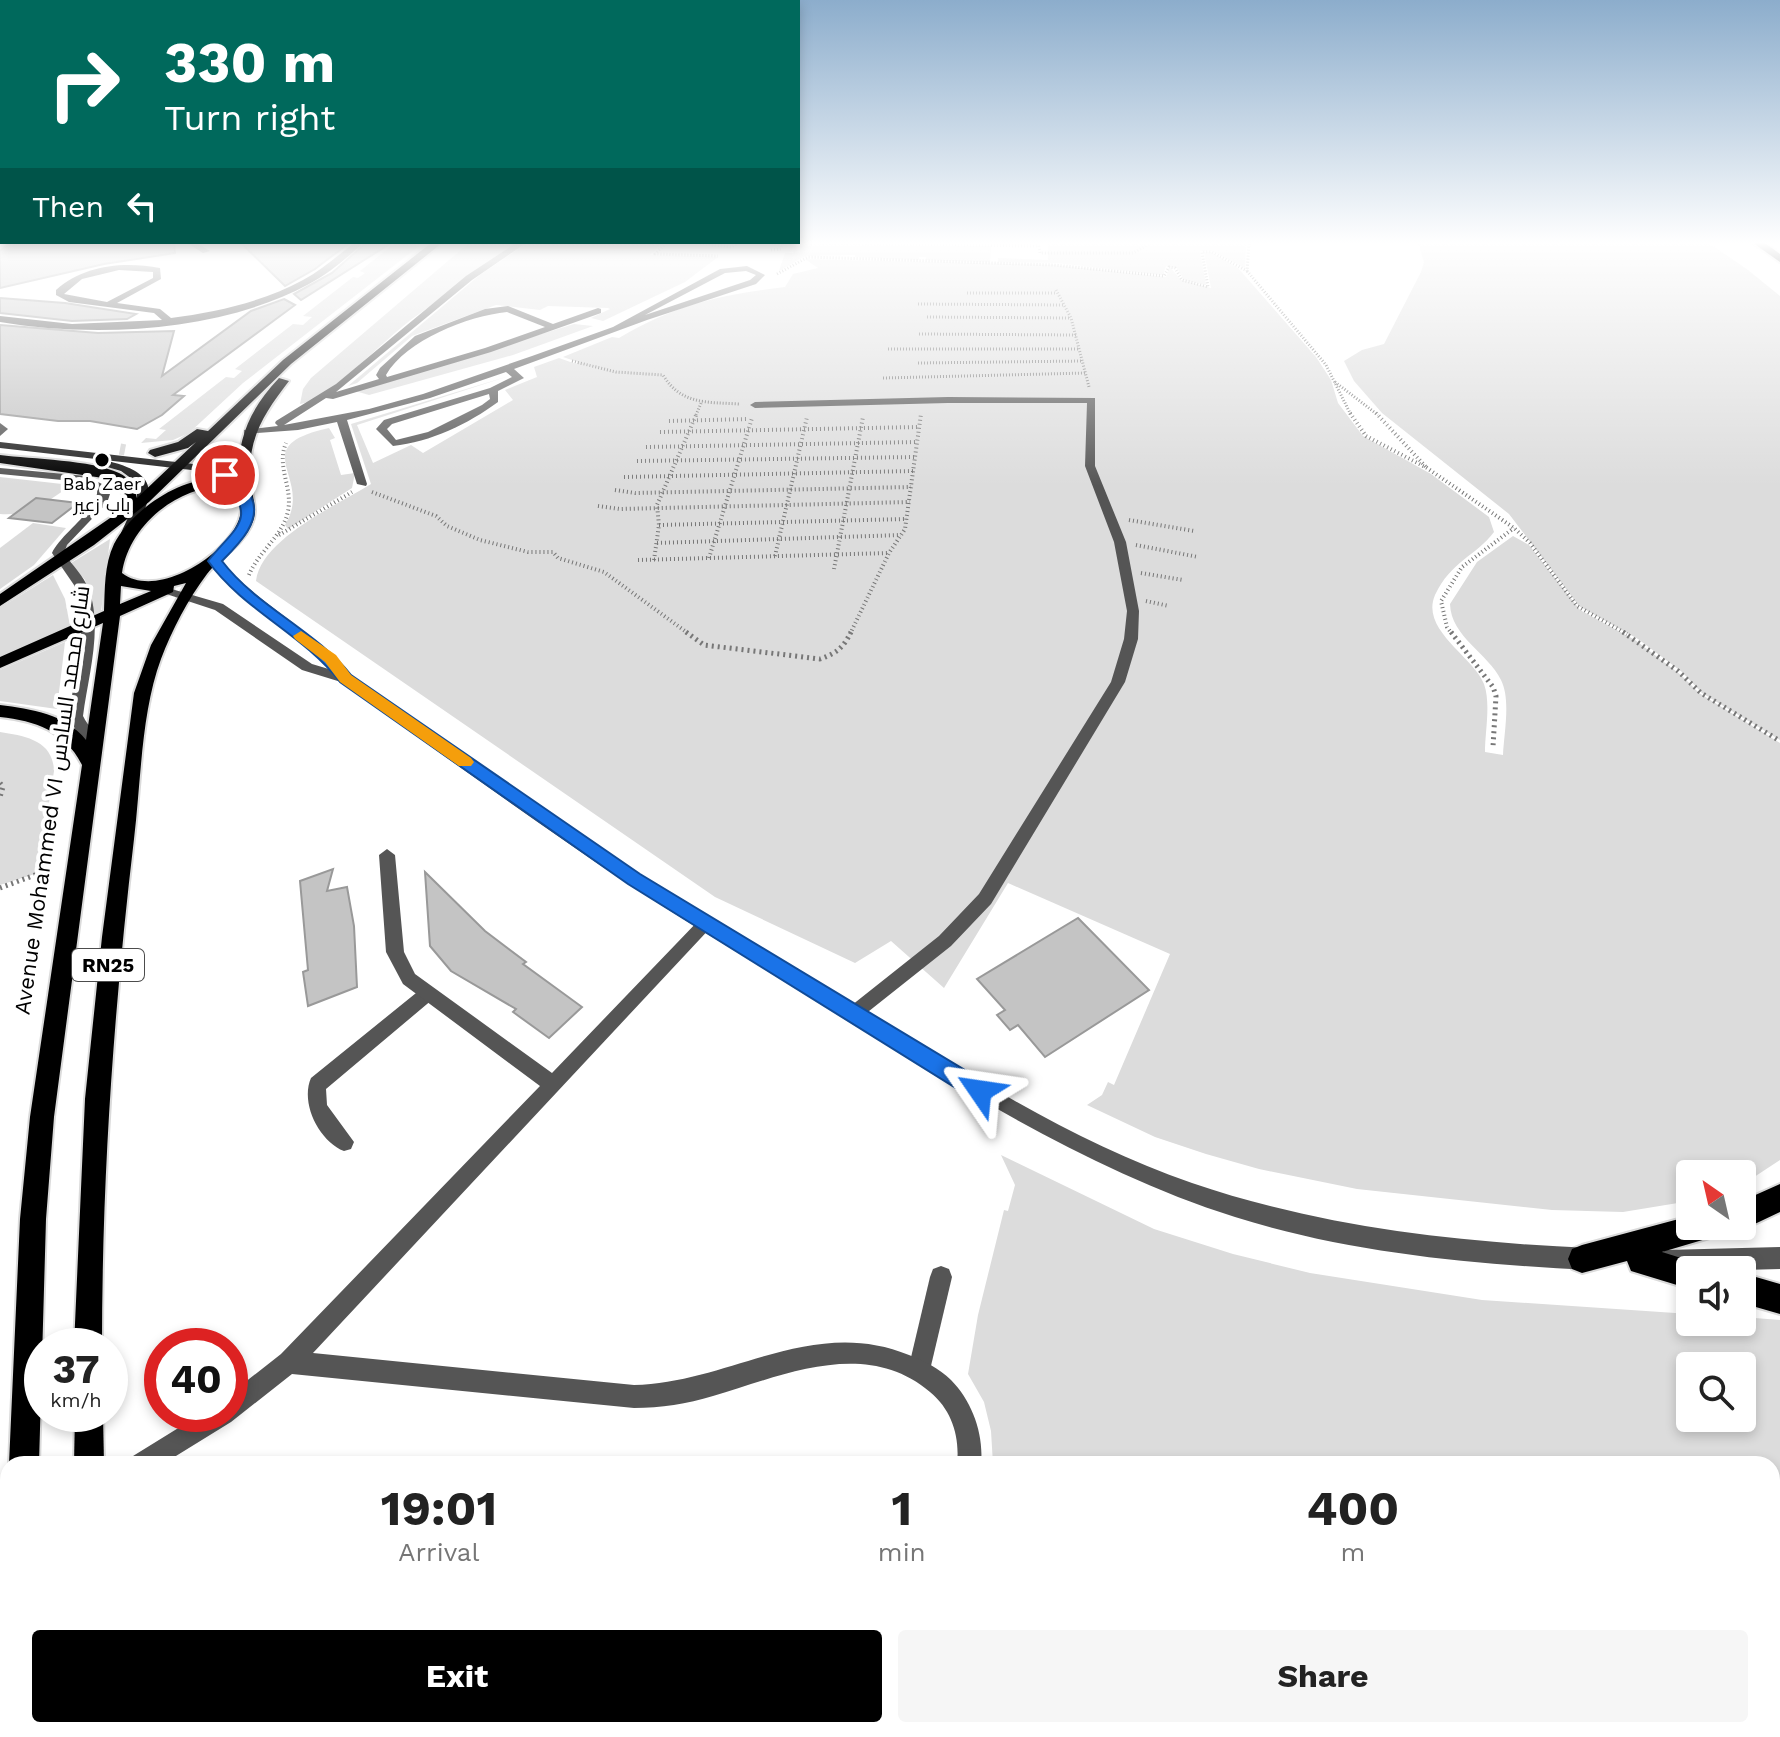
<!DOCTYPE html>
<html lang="en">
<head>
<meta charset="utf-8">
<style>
  :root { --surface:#fff; --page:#f6f6f6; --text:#222; --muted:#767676; --accent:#000 }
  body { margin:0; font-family:"Work Sans",Cairo,sans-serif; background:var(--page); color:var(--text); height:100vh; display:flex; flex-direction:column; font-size:30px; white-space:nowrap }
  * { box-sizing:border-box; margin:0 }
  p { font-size:26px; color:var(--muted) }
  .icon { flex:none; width:44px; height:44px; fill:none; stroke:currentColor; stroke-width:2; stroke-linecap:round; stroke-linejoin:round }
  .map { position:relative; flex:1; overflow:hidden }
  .panel { position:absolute; left:0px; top:1456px; width:1780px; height:282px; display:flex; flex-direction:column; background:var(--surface); border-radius:24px 24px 0 0; box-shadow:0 4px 12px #0003 }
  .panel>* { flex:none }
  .guide { position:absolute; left:0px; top:0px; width:800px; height:244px; box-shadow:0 4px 12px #0003; background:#00695c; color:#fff; overflow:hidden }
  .needle { width:52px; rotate:326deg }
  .buttons { position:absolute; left:1676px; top:1160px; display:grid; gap:16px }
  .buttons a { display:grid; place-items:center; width:80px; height:80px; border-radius:8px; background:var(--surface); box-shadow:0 4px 12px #0003; font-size:40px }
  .speed { position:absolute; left:24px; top:1328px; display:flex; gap:16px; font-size:40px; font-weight:700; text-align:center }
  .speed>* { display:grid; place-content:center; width:104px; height:104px; border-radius:50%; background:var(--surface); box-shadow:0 4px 12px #0003; line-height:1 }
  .speed small { font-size:20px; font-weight:400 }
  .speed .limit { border:12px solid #d22; background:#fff; color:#111 }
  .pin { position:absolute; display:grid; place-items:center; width:68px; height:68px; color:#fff; margin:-34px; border:4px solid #fff; border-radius:50%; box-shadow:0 2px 8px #0007 }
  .me { position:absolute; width:88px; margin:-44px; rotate:302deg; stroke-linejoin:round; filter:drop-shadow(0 0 6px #0008) }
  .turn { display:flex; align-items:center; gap:28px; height:168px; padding:0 32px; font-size:36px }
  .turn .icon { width:104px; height:104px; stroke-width:2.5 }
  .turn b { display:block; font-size:56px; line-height:68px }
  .then { display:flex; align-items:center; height:76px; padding:0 32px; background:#0003; gap:16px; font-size:30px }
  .eta { display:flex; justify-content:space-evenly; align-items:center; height:136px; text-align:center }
  .eta b { font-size:48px; font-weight:700; line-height:56px }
  .action { display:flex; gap:16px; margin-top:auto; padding:16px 32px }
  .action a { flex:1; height:92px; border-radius:8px; background:var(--accent); color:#fff; font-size:32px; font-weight:700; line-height:92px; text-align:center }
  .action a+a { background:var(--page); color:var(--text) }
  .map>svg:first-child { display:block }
</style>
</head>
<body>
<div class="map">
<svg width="1780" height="1737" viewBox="0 0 1780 1737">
  <rect width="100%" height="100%" fill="#fff"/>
  <!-- green -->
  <g fill="#dcdcdc" fill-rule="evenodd">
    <path d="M395 243H423L243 383 189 433 173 440 141 443 146 438 156 439 166 430 159 429 226 377 234 378 242 371 235 369 293 324 303 325 312 317 303 316 353 277 358 278 365 273 360 271Z"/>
    <path d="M469 243H517C480 265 448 294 412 319 387 337 327 401 300 404L303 389 311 378Z"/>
    <path d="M528 243H662L650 255 718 257 685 282 603 321 591 318 610 309 608 308 548 306 540 310 496 305 412 336 357 383 348 386 481 274Z"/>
    <path d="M1048 243H1246L1245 268 1212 251H1200L1206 285 1184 280 1177 268 1170 267 1181 280 1211 288 1204 252H1211L1238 268 1316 357 1331 380 1338 403 1363 436 1431 474 1489 517 1494 532C1476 556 1451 561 1435 595 1420 630 1473 656 1484 684 1491 703 1485 732 1485 752L1503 755C1504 733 1511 700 1501 680 1488 653 1451 637 1450 604L1477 562 1513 536 1529 545 1580 610 1635 640 1681 675 1699 693 1780 743V1160L1742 1185V1174H1690V1201L1623 1212 1552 1210 1357 1189 1259 1169 1206 1154 1155 1137 1087 1105 1102 1095 1108 1082 1114 1085 1170 954 1008 883 944 988 891 941 855 963 715 897 256 581C261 539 337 505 371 484L351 424 509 376 357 425 373 463 411 445 423 453 513 400 505 390 537 377 534 367 559 358 576 364 578 362 563 357 612 337 619 338C677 304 719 295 785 287L793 274 818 268 805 259 1052 265 1166 277 1170 267 1166 266 1163 275 1056 263 998 262V258L1048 260Z"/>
    <path d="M1418 243H1709L1748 270 1780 296V740L1702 693 1682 672 1638 639 1579 606 1509 514 1382 413 1354 381 1344 361 1362 350 1384 344 1421 272 1424 262Z"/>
    <path d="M795 244 991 246 990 262 926 260V257H919V260L855 257V255L805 256 779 271 785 253H793Z"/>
    <path d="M574 324 593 326 513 355 369 395 355 391Z"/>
    <path d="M329 428 335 438 330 440 341 475 355 473 352 488 288 529 285 525C315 477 243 447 329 428Z"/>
    <path d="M0 477 71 485C51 500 26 517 0 514Z"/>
    <path d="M33 523 66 528 34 565 0 589V548Z"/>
    <path d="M110 539 101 612 93 615 85 580 71 563Z"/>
    <path d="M53 575 65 599 70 626 0 656V608Z"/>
    <path d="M65 642 57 709 0 701V670Z"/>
    <path d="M0 732C25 736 53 740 54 771L38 873 0 885Z"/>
    <path d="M1001 1155 1154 1229 1233 1254 1310 1273 1482 1300 1690 1314V1322H1742V1317L1780 1320V1737H908V1730H1772V1464H993L991 1431 984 1402 968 1374 978 1315 1004 1210 1008 1211 1015 1185ZM1690 1366H1742V1418H1690Z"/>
  </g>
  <!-- building -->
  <g fill="#c4c4c4" stroke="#999" stroke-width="2">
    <path d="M9 243H174L175 253 104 264 0 288V251Z"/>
    <path d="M241 243H349L315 269 285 286Z"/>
    <path d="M366 243H391L301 300 294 294 332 273Z"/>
    <path d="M0 298 65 303 136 314 127 319 72 321 0 313Z"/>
    <path d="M284 299 295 305 173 395 184 396 162 415 137 429 90 421H58L0 414V325L98 333 174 331 162 376 251 311Z"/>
    <path d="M36 498 78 503 52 523 9 518Z"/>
    <path d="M333 869 327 891 347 887 354 926 357 987 308 1006 303 972 308 970 300 881Z"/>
    <path d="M425 872 485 931 526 962 523 964 582 1007 549 1038 513 1012 516 1009 451 971 430 946Z"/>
    <path d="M1078 918 1149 990 1045 1057 1018 1025 1010 1030 997 1015 1005 1010 977 979Z"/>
  </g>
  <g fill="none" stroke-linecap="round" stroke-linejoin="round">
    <!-- secondary-tunnel -->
    <path stroke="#d9d9d9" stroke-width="11" stroke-dasharray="11 6" stroke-linecap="butt" d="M120 449 125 450"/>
    <!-- primary casing -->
    <g stroke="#dbdbdb" stroke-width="4">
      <g id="primary">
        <path d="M431 243H442L291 364 149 502 94 545 0 606V594L113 516 123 498 120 487 110 479 0 463V455C32 459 92 460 119 473 130 478 134 487 137 498L196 442 188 448 155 457 148 453 150 450 178 442 197 429 208 431 283 360Z"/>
        <path d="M279 378 289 381C262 416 244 444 252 491 254 504 258 512 251 526 241 547 220 557 207 574 188 599 172 630 161 659 141 713 141 782 134 839 114 1007 102 1176 102 1346H74L85 1099 102 937 134 693 151 645 186 583 174 586 173 592 120 616 54 1117 46 1219 39 1464H9L20 1219 30 1117 82 765C65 731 36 721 0 717V705C31 709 66 714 86 740L103 623 0 668V657L104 611C105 589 104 565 114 544 133 507 195 465 238 483 237 439 249 410 279 378ZM224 486C284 512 170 610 122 573 129 526 176 487 224 486ZM121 586 151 591 120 604Z"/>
        <path d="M75 1414H103L104 1464H74Z"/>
        <path d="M8 1716V1730H33L32 1737H0V1728Z"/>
        <rect x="75" y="1730" width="34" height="7"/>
      </g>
    </g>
    <!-- trunk casing -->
    <g stroke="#dbdbdb" stroke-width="4">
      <g id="trunk">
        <path d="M1753 243H1765L1780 254V262Z"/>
        <path d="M1780 1184V1212L1742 1230 1732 1226H1742V1201Z"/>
        <path d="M1690 1216V1226H1720L1716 1236 1662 1252 1700 1264 1703 1270H1690V1289L1631 1271 1627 1261 1582 1273 1572 1269 1568 1259 1572 1249 1582 1245Z"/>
        <path d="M1742 1273 1780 1284V1314L1742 1303Z"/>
      </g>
    </g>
    <!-- path-far2 -->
    <g stroke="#777" stroke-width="3" stroke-dasharray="1 2" stroke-linecap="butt">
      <path d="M666 243 655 254 718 256"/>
      <path d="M697 243 732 247 738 243"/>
      <path d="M769 243 783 244"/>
      <path d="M811 243 1039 246 1040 253H1133L1151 243"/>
      <path d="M771 250 781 249 783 243"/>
      <path d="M1247 271 1326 365 1351 415"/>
      <path d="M777 274 808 257 1054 265 1164 276 1169 267 1175 268 1182 280 1208 287 1202 252H1212L1247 271 1249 243"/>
      <path d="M1056 290 1071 318 1089 387"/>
      <path d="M967 293H1057"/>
      <path d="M918 304 1065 305"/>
      <path d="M927 317 1071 318"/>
      <path d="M919 334 1076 335"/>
      <path d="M888 349H1080"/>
      <path d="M572 361 616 372 663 375C681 405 708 402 739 404"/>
      <path d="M918 363 1083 361"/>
      <path d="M883 378 1086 373"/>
      <path d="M1335 382 1378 415"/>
      <path d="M696 415 702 401"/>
    </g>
    <!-- path-far1 -->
    <g stroke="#777" stroke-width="4" stroke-dasharray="1 3" stroke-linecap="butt">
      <path d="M1350 413 1366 436 1427 468 1514 528 1530 543 1577 606 1627 634"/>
      <path d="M1376 413 1426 467"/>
      <path d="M669 421 748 419"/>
      <path d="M660 432 919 427"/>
      <path d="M646 447 917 442"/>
      <path d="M637 461 915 457"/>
      <path d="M624 477 914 471"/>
      <path d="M615 490 635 493 911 487"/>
      <path d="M372 492 436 516 447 526 480 540 528 552H553L558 558 604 572 689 634"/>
      <path d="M598 506 620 509 910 502"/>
      <path d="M1129 520 1194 531"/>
      <path d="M659 525 907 519"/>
      <path d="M279 535 352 492"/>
      <path d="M657 543 901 535"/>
      <path d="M1136 545 1198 557"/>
      <path d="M775 556 807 417"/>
      <path d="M709 558 752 418"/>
      <path d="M638 560 889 553"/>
      <path d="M654 560 659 525 657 505 697 413"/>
      <path d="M834 569 863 417"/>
      <path d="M1141 573 1183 580"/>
      <path d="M249 575C258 552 283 536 288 511 293 487 276 467 286 443"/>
      <path d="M1146 601 1169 606"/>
      <path d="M850 634 889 553 905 529 921 414"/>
      <path d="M1452 634 1447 627 1441 601 1462 567 1514 528"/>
    </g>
    <!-- path -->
    <g stroke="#777" stroke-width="5" stroke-dasharray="2 4" stroke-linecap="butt">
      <path d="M686 632 704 645 820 659C837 653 843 648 851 632"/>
      <path d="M1451 632 1493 687 1496 696 1493 747"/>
      <path d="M1623 632 1678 671 1701 693 1780 741"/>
      <path d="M0 783 3 787 0 797"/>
      <path d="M0 888 43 872"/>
    </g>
    <!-- service -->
    <g fill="#555" fill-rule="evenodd">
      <path d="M187 243H197L210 251 203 253Z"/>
      <path d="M354 243H363C347 258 328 274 309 284 221 332 96 338 0 322V316L72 324 162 320 154 313 69 302 56 295V290C84 265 123 261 160 268L161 279 117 303 160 309 171 318C216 312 263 302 303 280 322 270 337 256 354 243ZM119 270 153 272V278L107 302 64 294 82 279Z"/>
      <path d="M516 243H526L472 280 336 392 379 379 376 375 380 368 415 336 485 309 508 306 553 324 598 308 601 309V313L491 352 333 399 326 398 284 425 369 409 423 394 532 356 613 327 720 269 747 266 765 275 756 284 647 320 514 369 524 378 498 391V402C468 424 431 442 393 446L376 429 384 420 490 388 512 377 506 372 430 398 347 420 367 484 366 486 357 484 337 422 298 430 244 434V430L278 426 275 423 276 421 336 384 466 276ZM746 271 756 275 750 280 645 315 725 273ZM507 312 545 327 485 348 387 377 386 375C406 340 468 316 507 312ZM489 394 490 399 482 405 428 432 396 440 387 429 392 424Z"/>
      <path d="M948 397 1095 398V466L1126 542 1139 611 1138 639 1125 682 991 904 951 946 859 1019 853 1022 847 1019 844 1014 847 1009 939 936 979 894 1111 682 1124 639 1127 611 1114 542 1085 466 1087 403H948L755 408 750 405 755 402Z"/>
      <path d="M0 423 8 429 0 436Z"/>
      <path d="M0 468 86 476 108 487 110 494 107 503 67 545 64 553C72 565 84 576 89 590 103 628 88 677 83 716 88 727 96 731 102 741L100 745H90L77 733 69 716 81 635 80 603 74 585 52 553C61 533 100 509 97 489L83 482 0 474Z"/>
      <path d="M427 986 433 989 436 994 433 999 326 1089 327 1105 354 1142 351 1149 344 1151C319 1141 300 1103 311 1078L421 989Z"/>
      <path d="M941 1266 949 1269 952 1277 930 1370 927 1378 919 1381 911 1378 908 1370 930 1277 933 1269Z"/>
    </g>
    <!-- minor -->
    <g fill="#555" fill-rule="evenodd">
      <path d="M387 849 395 855 404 952 415 974 552 1073 700 919H712L714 924 313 1353 634 1385C730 1383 812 1315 909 1355 924 1361 939 1368 951 1380 972 1401 984 1434 981 1464H957C960 1437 952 1410 930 1392 865 1337 782 1376 713 1396 687 1404 661 1408 634 1408L292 1374 231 1422 163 1464H129L133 1456 201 1414H230V1394L281 1354 540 1086 403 984 386 952 379 855Z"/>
      <path d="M8 1617V1646L0 1649V1620Z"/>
      <path d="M634 1730H670L667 1737H631Z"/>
    </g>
    <!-- tertiary -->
    <g fill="#555" fill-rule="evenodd">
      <path d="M214 557 218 558C257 604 313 629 351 676 446 742 541 811 638 874 713 922 789 965 865 1011 970 1075 1075 1143 1192 1183 1321 1227 1455 1242 1590 1248L1597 1252 1601 1259 1597 1266 1590 1270C1471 1264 1349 1253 1235 1217 1094 1172 971 1095 846 1018 772 973 697 929 624 881 528 817 435 749 341 682L302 670 215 610 145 587 151 583 223 604 312 664 332 670C298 626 242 606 208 561Z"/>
      <path d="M1780 1247V1269L1666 1272 1659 1268 1655 1261 1659 1254 1666 1250Z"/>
    </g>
    <!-- secondary -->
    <g fill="#222" fill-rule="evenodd">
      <path d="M0 442 211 466 229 473 244 487 234 489 221 477 209 472 0 448Z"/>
      <path d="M108 461C160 474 156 494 131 535L121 533 137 498 136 482 121 471 104 466V462Z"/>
    </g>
    <!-- primary -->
    <use href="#primary" fill="#000" fill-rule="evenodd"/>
    <!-- trunk -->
    <use href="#trunk" fill="#000" fill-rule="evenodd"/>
  </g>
  <!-- sky -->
  <linearGradient id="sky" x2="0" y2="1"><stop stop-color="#8cadcc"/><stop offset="0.5" stop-color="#fff"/><stop offset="1" stop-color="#fff" stop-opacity="0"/></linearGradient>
  <rect width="1780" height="486" fill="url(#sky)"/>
  <!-- route -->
  <path fill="#1a73e8" stroke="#114b97" stroke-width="2" d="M220 472H229C236 479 247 487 251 496 263 521 238 545 222 561 257 607 315 630 351 675L640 874 988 1084 991 1091 988 1098 980 1101 972 1098 628 884 340 682C303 634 243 610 208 561 236 526 260 519 220 477Z"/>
  <!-- slow -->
  <path fill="#f59e0b" d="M301 631 336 655 351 675 471 758 474 762 471 766H459L340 682 325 662 295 639 293 636Z"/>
  <!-- markers -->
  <circle fill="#000" stroke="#fff" stroke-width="3" cx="102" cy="460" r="8"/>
  <g text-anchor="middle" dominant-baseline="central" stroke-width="8" stroke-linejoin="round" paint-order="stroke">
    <!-- far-poi labels -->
    <g font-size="18" fill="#000" stroke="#fff">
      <text x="102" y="483">Bab Zaer<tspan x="102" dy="21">باب زعير</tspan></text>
    </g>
    <!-- shield labels -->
    <rect fill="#fff" stroke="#4c4c4c" stroke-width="2" x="72" y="949" width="72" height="32" rx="6"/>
    <g font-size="20" font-weight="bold" fill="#000">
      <text x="108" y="965">RN25</text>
    </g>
    <!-- street labels -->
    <g font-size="22" fill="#000" stroke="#fff">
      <text transform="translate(52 800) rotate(-82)">Avenue Mohammed VI شارع محمد السادس</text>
    </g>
  </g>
</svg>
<div class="buttons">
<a><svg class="needle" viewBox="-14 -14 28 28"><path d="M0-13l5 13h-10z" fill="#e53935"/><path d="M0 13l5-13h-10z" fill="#767676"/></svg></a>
<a><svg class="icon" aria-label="sound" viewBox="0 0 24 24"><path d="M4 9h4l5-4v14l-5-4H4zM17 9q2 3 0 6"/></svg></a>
<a><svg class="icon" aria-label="search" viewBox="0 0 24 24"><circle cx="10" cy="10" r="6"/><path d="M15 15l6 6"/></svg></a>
</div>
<div class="speed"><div>37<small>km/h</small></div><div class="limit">40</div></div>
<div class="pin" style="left:225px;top:475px;background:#d93025"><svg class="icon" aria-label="arrive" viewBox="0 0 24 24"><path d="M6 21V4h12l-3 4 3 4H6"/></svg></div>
<svg class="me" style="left:980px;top:1091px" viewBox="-20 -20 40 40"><path d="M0-17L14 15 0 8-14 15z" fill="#1a73e8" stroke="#fff" stroke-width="4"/></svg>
<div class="guide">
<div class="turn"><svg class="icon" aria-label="right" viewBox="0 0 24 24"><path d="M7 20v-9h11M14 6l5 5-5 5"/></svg><div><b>330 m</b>Turn right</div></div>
<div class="then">Then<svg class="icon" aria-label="left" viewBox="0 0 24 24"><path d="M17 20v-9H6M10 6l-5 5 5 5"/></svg></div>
</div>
<section class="panel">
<div class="eta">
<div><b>19:01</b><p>Arrival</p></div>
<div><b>1</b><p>min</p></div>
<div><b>400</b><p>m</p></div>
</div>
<div class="action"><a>Exit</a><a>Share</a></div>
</section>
</div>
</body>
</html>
